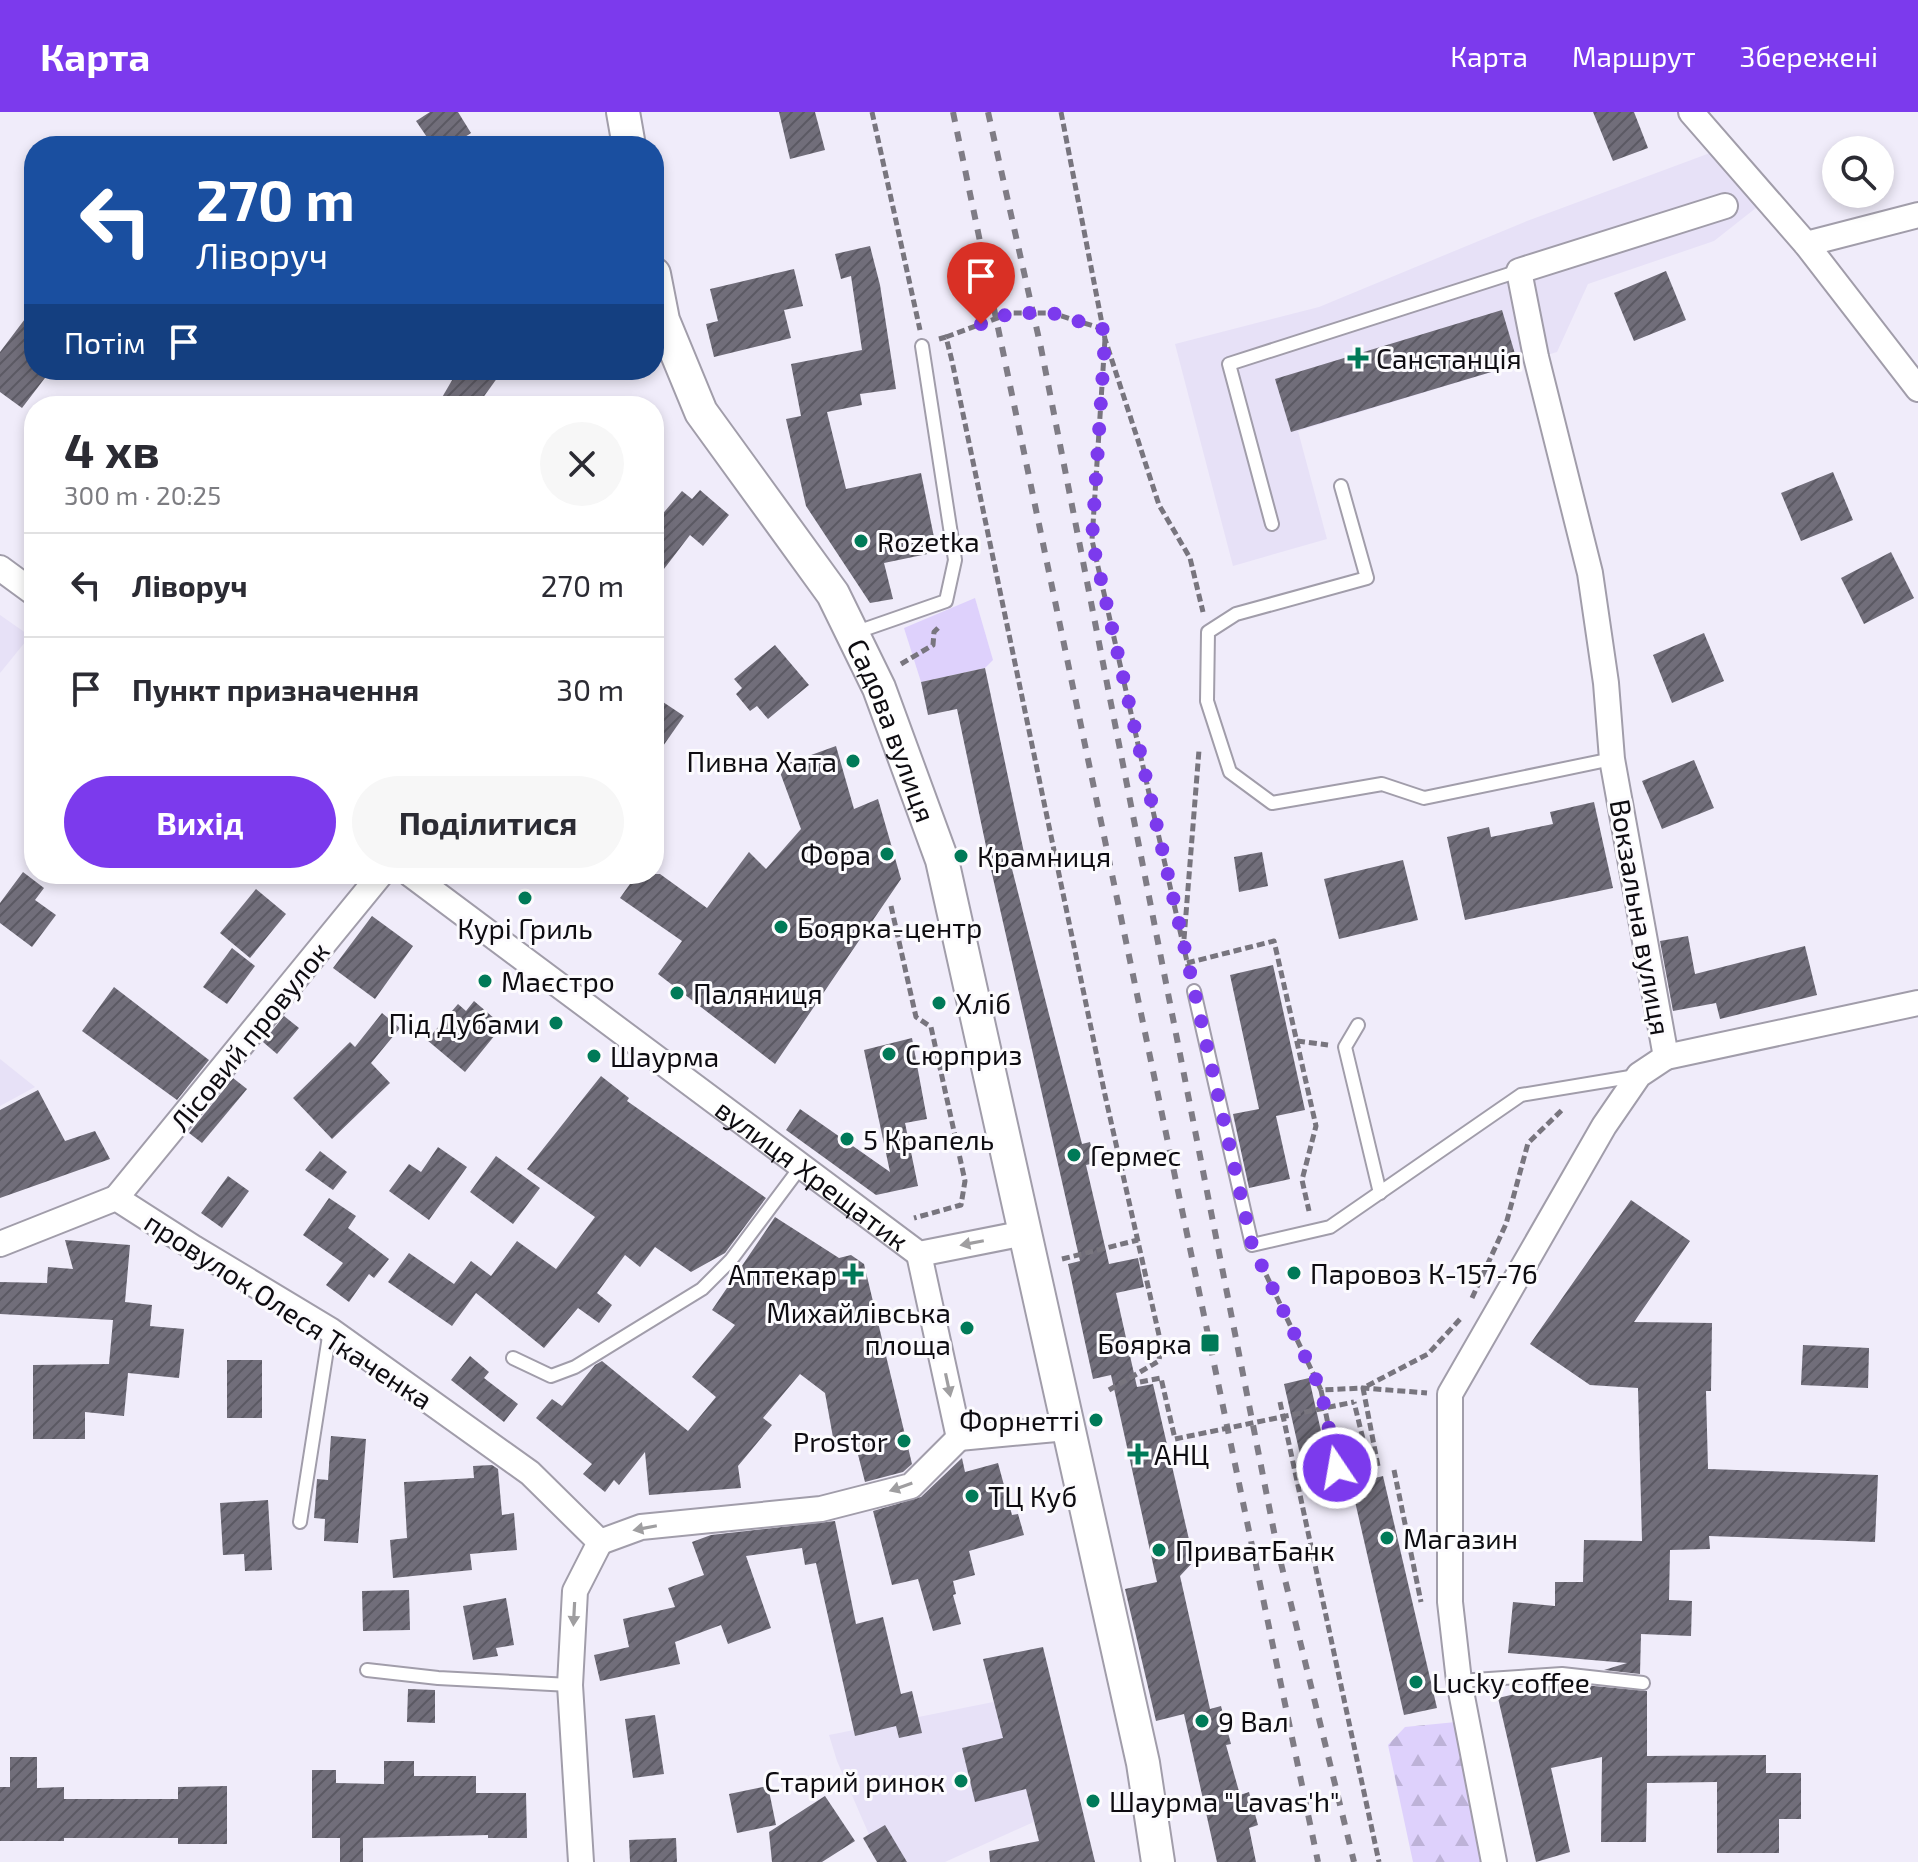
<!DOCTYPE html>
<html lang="uk">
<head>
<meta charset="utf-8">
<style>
  :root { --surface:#fff; --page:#f7f7f7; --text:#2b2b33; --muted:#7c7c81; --line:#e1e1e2; --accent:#7c3aed }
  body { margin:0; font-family:"Exo 2",sans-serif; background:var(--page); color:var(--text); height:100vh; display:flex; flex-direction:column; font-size:30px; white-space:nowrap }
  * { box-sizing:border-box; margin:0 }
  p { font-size:26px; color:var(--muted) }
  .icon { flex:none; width:44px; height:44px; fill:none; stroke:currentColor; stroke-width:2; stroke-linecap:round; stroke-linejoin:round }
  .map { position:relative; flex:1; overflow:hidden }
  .details { position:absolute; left:24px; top:284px; width:640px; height:488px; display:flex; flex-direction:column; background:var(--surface); border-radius:32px; box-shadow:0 4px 12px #0003 }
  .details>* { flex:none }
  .top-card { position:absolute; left:24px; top:24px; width:640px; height:244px; border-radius:32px; box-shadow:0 4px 12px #0003; background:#1a4fa0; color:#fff; overflow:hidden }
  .controls { position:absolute; left:1822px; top:24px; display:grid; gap:16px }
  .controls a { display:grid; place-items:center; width:72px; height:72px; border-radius:50%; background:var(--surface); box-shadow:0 4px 12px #0003; font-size:40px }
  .pin { position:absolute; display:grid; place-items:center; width:68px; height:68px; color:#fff; margin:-82px -34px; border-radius:50% 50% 50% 0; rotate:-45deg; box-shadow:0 0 8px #0007 }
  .pin .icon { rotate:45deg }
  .me { position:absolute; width:88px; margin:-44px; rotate:348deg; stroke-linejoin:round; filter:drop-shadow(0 0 6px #0008) }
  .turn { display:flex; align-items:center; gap:28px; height:168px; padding:0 40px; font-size:36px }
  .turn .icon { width:104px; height:104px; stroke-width:2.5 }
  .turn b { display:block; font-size:56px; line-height:68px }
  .then { display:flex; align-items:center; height:76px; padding:0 40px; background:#0003; gap:16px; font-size:30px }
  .round { display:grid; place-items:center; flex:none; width:84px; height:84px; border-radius:42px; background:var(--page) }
  .head { display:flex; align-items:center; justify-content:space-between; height:136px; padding:0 40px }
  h1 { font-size:48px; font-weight:700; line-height:60px }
  .primary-button { display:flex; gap:16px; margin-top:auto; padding:16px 40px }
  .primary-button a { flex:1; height:92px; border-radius:48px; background:var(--accent); color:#fff; font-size:32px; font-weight:700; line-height:92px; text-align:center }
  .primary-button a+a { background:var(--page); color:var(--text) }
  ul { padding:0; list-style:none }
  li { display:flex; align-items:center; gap:24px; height:104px; padding:0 40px; border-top:2px solid var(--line) }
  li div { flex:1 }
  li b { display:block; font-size:30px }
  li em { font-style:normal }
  header { display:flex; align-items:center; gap:48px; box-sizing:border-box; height:112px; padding:0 40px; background:var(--accent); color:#fff }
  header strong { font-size:38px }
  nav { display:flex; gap:44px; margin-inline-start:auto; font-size:28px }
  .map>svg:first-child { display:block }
</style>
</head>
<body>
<header>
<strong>Карта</strong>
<nav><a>Карта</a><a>Маршрут</a><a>Збережені</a></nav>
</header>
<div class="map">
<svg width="1918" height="1750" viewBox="0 0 1918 1750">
  <defs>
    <pattern id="forest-firs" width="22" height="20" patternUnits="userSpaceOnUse" patternTransform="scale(2)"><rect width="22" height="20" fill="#ded1fc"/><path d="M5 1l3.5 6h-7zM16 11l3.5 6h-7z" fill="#bdb2d7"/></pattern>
    <pattern id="building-hatch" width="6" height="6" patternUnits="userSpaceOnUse" patternTransform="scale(2)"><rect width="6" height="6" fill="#716e7a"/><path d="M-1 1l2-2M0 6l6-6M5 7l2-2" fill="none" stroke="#5b5963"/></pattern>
  </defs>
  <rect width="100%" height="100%" fill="#f0ecfa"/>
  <!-- built -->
  <g fill="#e7e1f7">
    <path d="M1710 41 1761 92 1714 129 1588 172 1557 240 1298 319 1327 427 1233 454 1175 232 1319 195 1527 109Z"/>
    <path d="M0 503 30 524 0 561Z"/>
    <path d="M0 947 35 975 0 994Z"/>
    <path d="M1053 1578 1080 1689 945 1750H881L837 1649 829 1623Z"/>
  </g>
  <!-- forest -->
  <path fill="url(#forest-firs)" d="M1456 1610 1482 1750H1413L1388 1633 1405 1615Z"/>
  <!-- garden -->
  <path fill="#ded1fc" d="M975 486 993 548 985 556 921 570 904 516Z"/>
  <!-- building -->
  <g fill="url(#building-hatch)">
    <path d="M430 0H458L471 21 451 34H433L416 9Z"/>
    <path d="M779 0H815L825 38 790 47Z"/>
    <path d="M1593 0H1634L1648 36 1613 49Z"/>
    <path d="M870 134 880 173 896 277 860 282 862 293 827 300 846 377 921 361 937 440 884 451 893 487 870 491 806 394 786 307 801 304 791 252 862 238 851 164 841 167 835 142Z"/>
    <path d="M794 157 803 194 784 198 791 226 714 245 706 212 718 209 710 177Z"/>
    <path d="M1666 159 1686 208 1634 229 1614 181Z"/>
    <path d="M34 195V258H51L22 296 0 280V240Z"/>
    <path d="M1502 198 1518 252 1291 320 1275 267Z"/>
    <path d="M458 258H503L477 294H437Z"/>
    <path d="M1833 360 1853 408 1801 429 1781 381Z"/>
    <path d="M700 378 729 403 703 434 690 423 654 470V412L682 379 692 387Z"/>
    <path d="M1891 440 1914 486 1864 512 1841 466Z"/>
    <path d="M1704 521 1724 569 1672 591 1653 543Z"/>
    <path d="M775 533 809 573 768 607 757 594 750 599 736 582 742 576 734 567Z"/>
    <path d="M985 556 1026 750 1011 753 1082 1032 1090 1030 1095 1051 1086 1053 1109 1152 1138 1146 1144 1175 1116 1181 1137 1275 1153 1272 1194 1449 1180 1464 1210 1597 1221 1594 1231 1632 1226 1633 1240 1683 1249 1680 1258 1713 1249 1716 1256 1750H1217L1184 1602 1156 1609 1125 1477 1157 1470 1111 1263 1093 1267 1068 1152 1080 1149 990 753 957 597 928 603 921 570Z"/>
    <path d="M654 584 684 604 654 647Z"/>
    <path d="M836 634 854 697 878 687 901 767 775 952 658 862 682 829 620 786 637 762H660L707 796 749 740 766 757 801 717 778 655Z"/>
    <path d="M1694 648 1714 696 1662 717 1642 669Z"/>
    <path d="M1594 690 1613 776 1465 808 1447 725 1489 715 1491 725 1553 712 1550 700Z"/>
    <path d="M1262 740 1268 774 1239 780 1234 745Z"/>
    <path d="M1403 748 1418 808 1339 827 1324 767Z"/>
    <path d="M23 760 44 776 35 788 56 803 32 835 0 811V791Z"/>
    <path d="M256 777 286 802 250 846 220 821Z"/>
    <path d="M372 804 413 834 375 887 333 856Z"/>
    <path d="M1688 824 1695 862 1805 834 1817 883 1720 907 1716 891 1673 899 1660 829Z"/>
    <path d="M232 836 255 854 227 892 203 875Z"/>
    <path d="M1273 853 1305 998 1276 1004 1290 1067 1249 1076 1233 1002 1259 997 1230 863Z"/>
    <path d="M114 875 209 948 177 988 82 919Z"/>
    <path d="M474 889 495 907 487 916 495 923 465 960 427 928 458 892 466 899Z"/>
    <path d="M382 901 400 916 371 951 390 971 332 1027 293 986 350 930 355 935Z"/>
    <path d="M284 904 299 916 277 942 263 930Z"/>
    <path d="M912 926 927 1007 905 1011 918 1074 876 1083 786 1018 800 997 890 1060 864 938Z"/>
    <path d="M601 964 629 986 627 989 766 1086 725 1141 691 1160 655 1135 640 1155 625 1143 597 1181 612 1193 599 1211 578 1196 544 1236 476 1181 452 1214 388 1170 409 1141 454 1172 471 1149 491 1164 517 1129 556 1157 595 1105 527 1057Z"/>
    <path d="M233 966 247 977 202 1031 189 1021Z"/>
    <path d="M38 978 65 1029 95 1019 110 1047 0 1086V998Z"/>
    <path d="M438 1035 467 1055 429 1108 389 1079 409 1052 421 1060Z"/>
    <path d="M320 1039 347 1060 333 1078 305 1058Z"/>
    <path d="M496 1044 540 1076 513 1112 470 1080Z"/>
    <path d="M228 1064 249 1079 222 1116 201 1101Z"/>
    <path d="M329 1086 356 1104 348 1116 389 1147 374 1166 369 1162 349 1190 326 1173 343 1151 303 1123Z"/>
    <path d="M1631 1088 1690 1129 1634 1210 1712 1211 1711 1279H1706L1708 1357 1878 1363 1875 1430 1709 1424 1710 1437 1670 1438 1669 1488 1692 1489 1691 1524 1641 1522 1640 1562 1604 1558 1627 1551 1508 1541 1513 1490 1555 1494V1470H1583L1584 1428 1642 1429 1638 1276 1590 1273 1530 1232Z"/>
    <path d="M775 1105 839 1146 851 1143 864 1152 912 1352 903 1360 865 1370 854 1327 834 1331 825 1281 800 1262 763 1306 772 1313 738 1354 741 1376 649 1383 645 1340 619 1373 614 1368 605 1380 583 1362 592 1352 536 1306 552 1287 562 1294 595 1253 602 1249 688 1319 716 1285 692 1265 735 1213 712 1198Z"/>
    <path d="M65 1128 130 1133 125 1190 152 1193 150 1214 184 1217 179 1266 128 1261 124 1304 85 1300V1327H33V1253L109 1252 113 1208 0 1202V1170L47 1171 48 1155 73 1157Z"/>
    <path d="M1803 1233 1869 1236 1868 1276 1801 1273Z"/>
    <path d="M470 1244 489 1260 484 1266 518 1292 504 1310 451 1268Z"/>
    <rect x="227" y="1248" width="35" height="58"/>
    <path d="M1309 1266 1334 1377 1309 1382 1284 1272Z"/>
    <path d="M331 1324 366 1327 358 1431 324 1429 325 1407 314 1406 317 1367 328 1368Z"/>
    <path d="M962 1346 965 1360 998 1351 1012 1403 1018 1402 1024 1423 969 1439 975 1463 953 1469 956 1482 953 1483 961 1512 933 1519 918 1467 892 1473 873 1399 921 1385Z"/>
    <path d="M492 1353 498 1357 502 1403 514 1401 517 1438 470 1442 472 1458 393 1466 390 1428 407 1426 404 1370 474 1366 473 1354Z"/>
    <path d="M1383 1364 1437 1596 1404 1603 1351 1372Z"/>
    <path d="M268 1388 272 1458 245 1459 244 1442 223 1443 220 1391Z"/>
    <path d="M835 1409 856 1512 883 1505 901 1582 912 1579 922 1621 899 1626 896 1614 855 1624 816 1451 805 1453 802 1436 746 1444 771 1516 728 1532 721 1513 675 1530 680 1552 600 1569 594 1543 629 1535 623 1507 675 1495 668 1476 704 1463 692 1430 711 1423Z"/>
    <path d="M409 1478 410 1518 363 1519 362 1479Z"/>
    <path d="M506 1486 514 1533 496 1536 498 1544 473 1548 463 1494Z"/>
    <path d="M1043 1535 1095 1750H990L989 1739 1039 1729 1026 1677 975 1690 962 1636 1003 1626 983 1547Z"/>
    <path d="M1562 1571 1647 1579V1644L1766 1643V1661H1801V1707H1779V1741H1717V1670L1647 1671 1646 1730H1601L1602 1645 1551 1656 1570 1740 1536 1750 1498 1586Z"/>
    <path d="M408 1577 435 1578V1611L407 1610Z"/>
    <path d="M655 1603 664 1662 633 1666 625 1607Z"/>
    <path d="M10 1645H37V1676L64 1675V1687H178V1675L227 1674V1732H178V1726H64V1729H0V1675H10Z"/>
    <path d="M384 1649H414V1664H476V1681H526L527 1726H488V1723L363 1726V1750H340V1726H312V1658H336V1671L384 1672Z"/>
    <path d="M768 1674 776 1713 737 1721 729 1682Z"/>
    <path d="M825 1684 855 1729 822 1750H772L769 1720Z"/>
    <path d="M885 1713 907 1750H877L863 1726Z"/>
    <path d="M676 1726 677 1750H630L629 1728Z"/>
  </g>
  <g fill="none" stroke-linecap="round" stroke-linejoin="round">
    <!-- service casing -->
    <g stroke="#a19daa" stroke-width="16">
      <g id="service">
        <path d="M1341 374 1367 466 1236 502 1208 520 1207 589 1230 660 1272 691 1382 672 1424 686 1612 647"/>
        <path d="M1272 412 1229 252 1519 159"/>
        <path d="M854 521 946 489 955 448 922 234"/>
        <path d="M1194 879 1252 1133 1330 1115 1521 983 1636 964"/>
        <path d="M1358 913 1345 935 1380 1081"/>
        <path d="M513 1246 551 1264 575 1255 702 1177 731 1148 802 1053"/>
        <path d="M300 1410 330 1218"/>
        <path d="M367 1558 438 1566 570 1573"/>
        <path d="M1459 1569 1562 1562 1643 1571"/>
      </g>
    </g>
    <!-- minor casing -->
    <g stroke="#a19daa" stroke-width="28">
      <g id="minor">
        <path d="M1691 0 1806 132 1918 277"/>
        <path d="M1806 132 1918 103"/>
        <path d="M0 456 34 481"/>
        <path id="s1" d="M410 762 919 1142 1025 1121"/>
        <path d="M1666 945 1918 891"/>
        <path d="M116 1086 381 762"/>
        <path d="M0 1132 116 1086 194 1136 330 1218 530 1361 600 1430"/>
        <path d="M919 1142 959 1326 1067 1316"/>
        <path d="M600 1430 641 1415 821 1397 911 1374 959 1326"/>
        <path d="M581 1750 570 1573 575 1479 600 1430"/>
        <path d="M1494 1750 1459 1569 1450 1490V1282L1604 1014 1639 963 1666 945 1612 647 1606 571 1590 461 1536 245 1519 159 1725 94"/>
      </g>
    </g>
    <!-- tertiary casing -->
    <g stroke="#a19daa" stroke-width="36">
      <g id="tertiary">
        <path d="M623 0 629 34"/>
        <path id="s2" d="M654 162 663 208 701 300 833 482 879 576 942 748 1143 1651 1158 1750"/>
      </g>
    </g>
    <!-- path -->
    <g stroke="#78757e" stroke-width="5" stroke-dasharray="8 4" stroke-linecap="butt">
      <path d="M872 0 920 218"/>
      <path d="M1061 0 1105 227 1159 393 1190 446 1203 500"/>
      <path d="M946 225 1011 201H1052L1103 217"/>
      <path d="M939 227 946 225 952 249 1105 983 1161 1232 1159 1249 1109 1278"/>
      <path d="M1105 227 1092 428 1190 863"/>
      <path d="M901 552 933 533 934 520 939 515"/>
      <path d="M891 794 916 905 931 915 965 1069 961 1093 914 1106"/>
      <path d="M1184 827 1199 638"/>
      <path d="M1187 851 1274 829 1316 1014 1302 1068 1309 1099"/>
      <path d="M1297 929 1328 933"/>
      <path d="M1062 1147 1138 1128"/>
      <path d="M1261 1152 1321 1278 1363 1276 1427 1281"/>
      <path d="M1472 1186 1506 1112 1528 1031 1563 997"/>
      <path d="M1140 1270 1161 1266 1175 1327"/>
      <path d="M1321 1278 1337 1356"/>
      <path d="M1280 1290 1379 1750"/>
      <path d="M1378 1354 1363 1276 1428 1242 1462 1205"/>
      <path d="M1394 1358 1421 1490"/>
      <path d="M1296 1366 1368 1348 1354 1290"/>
    </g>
    <!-- service -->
    <use href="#service" stroke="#fff" stroke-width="12"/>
    <!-- minor -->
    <use href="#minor" stroke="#fff" stroke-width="24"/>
    <!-- tertiary -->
    <use href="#tertiary" stroke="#fff" stroke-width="32"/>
    <!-- rail -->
    <g stroke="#7f7c85" stroke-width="6" stroke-dasharray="10 10" stroke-linecap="butt">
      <path d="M953 0 1318 1750"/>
      <path d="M988 0 1041 236 1277 1435 1354 1750"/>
    </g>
    <!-- path-bridge -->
    <path stroke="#78757e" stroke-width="5" stroke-dasharray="8 4" stroke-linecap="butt" d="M1175 1327 1354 1290"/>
  </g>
  <!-- one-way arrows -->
  <defs><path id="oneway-solid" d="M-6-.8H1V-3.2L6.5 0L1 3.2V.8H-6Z" transform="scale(2)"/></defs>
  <g fill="#9f9ea0">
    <use href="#oneway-solid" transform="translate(972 1131) rotate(169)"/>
    <use href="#oneway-solid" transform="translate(948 1273) rotate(78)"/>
    <use href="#oneway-solid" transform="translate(901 1375) rotate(161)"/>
    <use href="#oneway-solid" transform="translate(645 1416) rotate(169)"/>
    <use href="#oneway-solid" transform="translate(574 1502) rotate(93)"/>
  </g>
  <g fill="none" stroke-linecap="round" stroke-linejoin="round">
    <!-- route -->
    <path stroke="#7c3aed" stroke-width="14" stroke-dasharray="0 25.2" d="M981 212 1011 201H1052L1103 217 1105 227 1092 428 1252 1133 1321 1278 1337 1356"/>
  </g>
  <!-- markers -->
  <g fill="#007a58" stroke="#fcfbfe" stroke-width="3">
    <path d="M1354 234h8v8h8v8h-8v8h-8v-8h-8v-8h8z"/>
    <circle cx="861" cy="429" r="8"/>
    <circle cx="853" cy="649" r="8"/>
    <circle cx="887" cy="742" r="8"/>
    <circle cx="961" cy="744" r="8"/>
    <circle cx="525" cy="786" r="8"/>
    <circle cx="781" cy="815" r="8"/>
    <circle cx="485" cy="869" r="8"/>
    <circle cx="677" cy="881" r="8"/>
    <circle cx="939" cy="891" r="8"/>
    <circle cx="556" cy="911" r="8"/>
    <circle cx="889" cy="942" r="8"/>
    <circle cx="594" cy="944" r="8"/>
    <circle cx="847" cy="1027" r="8"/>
    <circle cx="1074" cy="1043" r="8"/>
    <circle cx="1294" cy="1161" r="8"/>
    <path d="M849 1150h8v8h8v8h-8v8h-8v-8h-8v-8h8z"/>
    <circle cx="967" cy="1216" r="8"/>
    <rect x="1200" y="1221" width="20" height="20" rx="4"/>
    <circle cx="1096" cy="1308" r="8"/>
    <circle cx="904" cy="1329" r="8"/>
    <path d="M1134 1330h8v8h8v8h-8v8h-8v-8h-8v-8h8z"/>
    <circle cx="972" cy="1384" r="8"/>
    <circle cx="1387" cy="1426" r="8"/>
    <circle cx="1159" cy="1438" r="8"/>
    <circle cx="1416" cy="1570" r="8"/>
    <circle cx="1202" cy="1609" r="8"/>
    <circle cx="961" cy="1669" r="8"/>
    <circle cx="1093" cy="1689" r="8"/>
  </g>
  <g text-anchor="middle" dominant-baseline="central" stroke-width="6" stroke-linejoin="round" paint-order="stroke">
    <!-- poi labels -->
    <g font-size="28" fill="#0e0c11" stroke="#fcfbfe" text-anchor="start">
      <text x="1376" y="246">Санстанція</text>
      <text x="877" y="429">Rozetka</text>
      <text x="837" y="649" text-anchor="end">Пивна Хата</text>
      <text x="871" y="742" text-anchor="end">Фора</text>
      <text x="977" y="744">Крамниця</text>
      <text x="797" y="815">Боярка-центр</text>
      <text x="525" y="816" text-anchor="middle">Курі Гриль</text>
      <text x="501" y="869">Маєстро</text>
      <text x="693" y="881">Паляниця</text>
      <text x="955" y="891">Хліб</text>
      <text x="540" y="911" text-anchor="end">Під Дубами</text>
      <text x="905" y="942">Сюрприз</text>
      <text x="610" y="944">Шаурма</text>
      <text x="863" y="1027">5 Крапель</text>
      <text x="1090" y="1043">Гермес</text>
      <text x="1310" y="1161">Паровоз К-157-76</text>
      <text x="837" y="1162" text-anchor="end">Аптекар</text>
      <text x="951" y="1200" text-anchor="end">Михайлівська<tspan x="951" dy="32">площа</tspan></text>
      <text x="1192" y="1231" text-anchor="end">Боярка</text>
      <text x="1080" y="1308" text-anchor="end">Форнетті</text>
      <text x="888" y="1329" text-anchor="end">Prostor</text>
      <text x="1154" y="1342">АНЦ</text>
      <text x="988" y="1384">ТЦ Куб</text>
      <text x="1403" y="1426">Магазин</text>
      <text x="1175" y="1438">ПриватБанк</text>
      <text x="1432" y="1570">Lucky coffee</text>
      <text x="1218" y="1609">9 Вал</text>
      <text x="945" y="1669" text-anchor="end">Старий ринок</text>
      <text x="1109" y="1689">Шаурма "Lavas'h"</text>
    </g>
    <!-- street labels -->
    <g font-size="28" fill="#0e0c11" stroke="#fcfbfe">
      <text stroke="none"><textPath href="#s2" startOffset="520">Садова вулиця</textPath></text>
      <text transform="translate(1641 805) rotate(80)">Вокзальна вулиця</text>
      <text transform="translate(249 924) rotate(-51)">Лісовий провулок</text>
      <text stroke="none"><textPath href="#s1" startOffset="502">вулиця Хрещатик</textPath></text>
      <text transform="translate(289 1198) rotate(33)">провулок Олеся Ткаченка</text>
    </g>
  </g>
</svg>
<div class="controls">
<a><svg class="icon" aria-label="search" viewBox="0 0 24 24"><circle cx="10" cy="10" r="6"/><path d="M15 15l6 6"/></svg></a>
</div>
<div class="pin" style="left:981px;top:212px;background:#d93025"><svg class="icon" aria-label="arrive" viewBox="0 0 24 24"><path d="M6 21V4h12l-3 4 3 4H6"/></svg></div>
<svg class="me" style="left:1337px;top:1356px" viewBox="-20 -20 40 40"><circle r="17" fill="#7c3aed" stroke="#fff" stroke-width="3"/><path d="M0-11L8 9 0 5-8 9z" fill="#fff"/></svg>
<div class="top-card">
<div class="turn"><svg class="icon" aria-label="left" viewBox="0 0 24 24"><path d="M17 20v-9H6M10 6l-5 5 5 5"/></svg><div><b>270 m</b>Ліворуч</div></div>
<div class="then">Потім<svg class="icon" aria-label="arrive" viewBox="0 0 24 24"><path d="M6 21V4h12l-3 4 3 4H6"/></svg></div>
</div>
<section class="details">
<div class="head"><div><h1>4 хв</h1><p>300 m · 20:25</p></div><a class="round"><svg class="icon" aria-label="close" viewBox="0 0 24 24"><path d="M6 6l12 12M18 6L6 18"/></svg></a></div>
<ul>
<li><svg class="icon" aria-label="left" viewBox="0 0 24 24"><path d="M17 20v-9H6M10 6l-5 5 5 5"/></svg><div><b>Ліворуч</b></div><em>270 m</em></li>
<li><svg class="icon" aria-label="arrive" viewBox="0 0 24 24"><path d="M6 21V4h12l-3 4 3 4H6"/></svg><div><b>Пункт призначення</b></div><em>30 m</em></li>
</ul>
<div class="primary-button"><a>Вихід</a><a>Поділитися</a></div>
</section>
</div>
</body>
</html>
